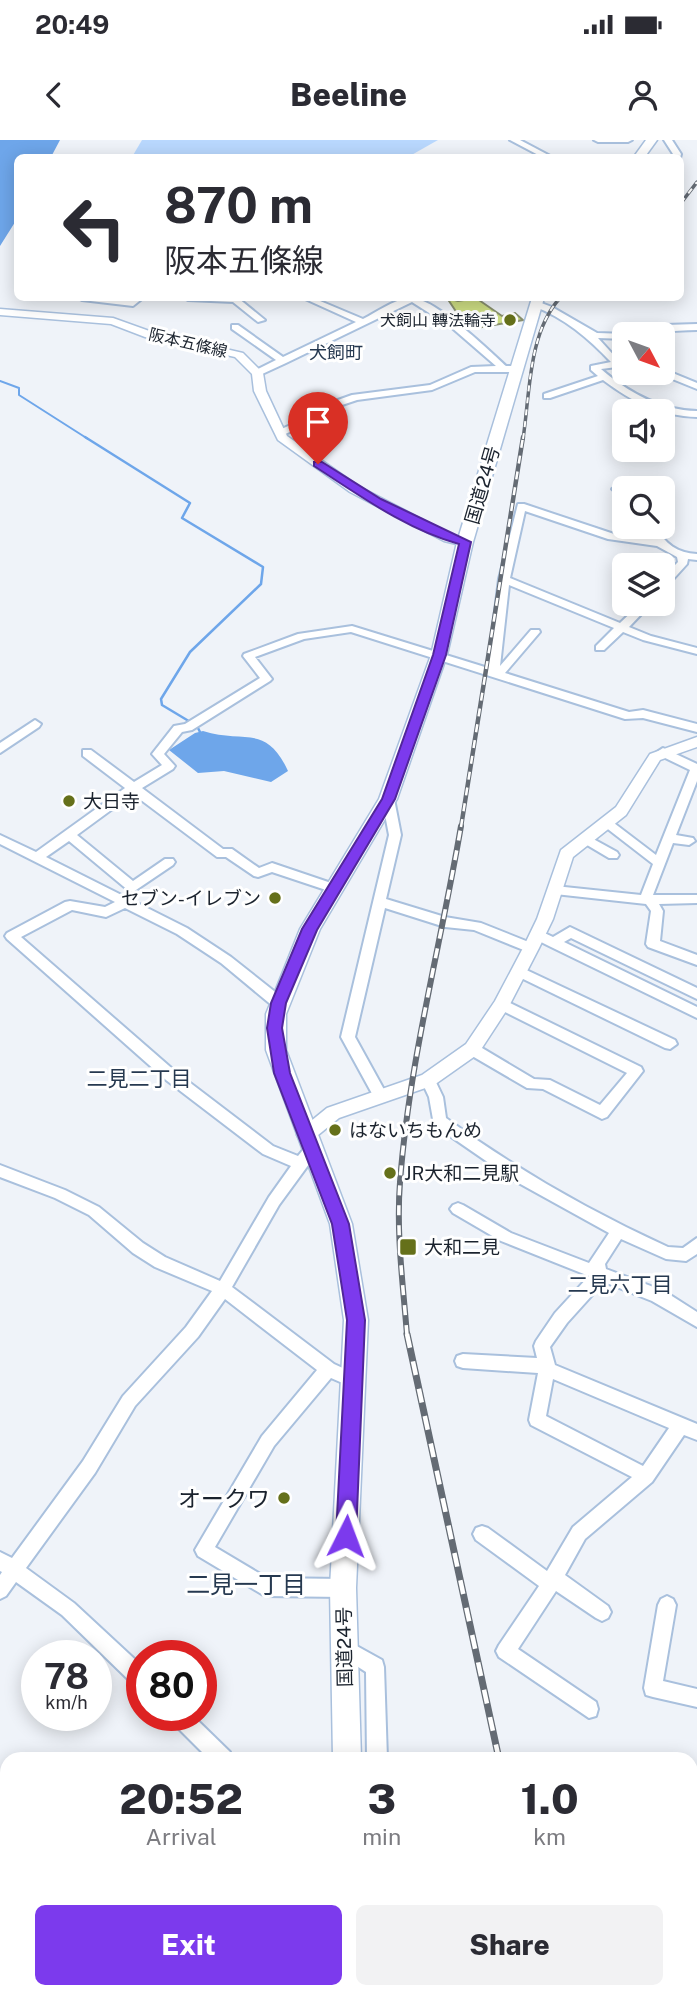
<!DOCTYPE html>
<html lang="en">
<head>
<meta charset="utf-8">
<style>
  :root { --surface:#fff; --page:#f2f2f3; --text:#2b2b33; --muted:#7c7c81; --accent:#7c3aed }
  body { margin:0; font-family:"Public Sans","Noto Sans JP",sans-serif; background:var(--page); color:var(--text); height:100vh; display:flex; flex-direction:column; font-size:26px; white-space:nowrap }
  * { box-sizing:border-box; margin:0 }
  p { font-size:23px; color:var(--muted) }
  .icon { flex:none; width:38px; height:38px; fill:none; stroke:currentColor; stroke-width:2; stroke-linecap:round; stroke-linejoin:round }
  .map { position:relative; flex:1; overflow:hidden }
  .details { position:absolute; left:0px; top:1612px; width:698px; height:247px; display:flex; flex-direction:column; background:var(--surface); border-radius:21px 21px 0 0; box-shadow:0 4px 18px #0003 }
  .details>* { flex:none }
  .guide { position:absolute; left:14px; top:14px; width:670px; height:147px; border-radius:10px; box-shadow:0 4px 18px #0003; background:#fff; color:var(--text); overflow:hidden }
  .needle { width:46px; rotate:131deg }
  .buttons { position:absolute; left:612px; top:182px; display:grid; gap:14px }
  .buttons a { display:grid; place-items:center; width:63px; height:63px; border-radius:10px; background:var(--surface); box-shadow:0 4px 18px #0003; font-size:35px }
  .speed { position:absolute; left:21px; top:1500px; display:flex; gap:14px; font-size:35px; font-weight:700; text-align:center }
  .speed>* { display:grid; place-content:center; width:91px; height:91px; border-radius:50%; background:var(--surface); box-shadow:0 4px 18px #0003; line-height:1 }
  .speed small { font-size:18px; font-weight:400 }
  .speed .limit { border:10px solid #d22; background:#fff; color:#111 }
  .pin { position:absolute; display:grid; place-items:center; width:60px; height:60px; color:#fff; margin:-72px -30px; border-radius:50% 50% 50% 0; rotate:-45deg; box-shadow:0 0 7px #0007 }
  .pin .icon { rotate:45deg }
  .me { position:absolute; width:77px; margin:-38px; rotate:3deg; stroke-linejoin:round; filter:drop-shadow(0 0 5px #0008) }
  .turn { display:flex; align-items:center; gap:24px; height:147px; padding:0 35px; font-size:32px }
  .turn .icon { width:91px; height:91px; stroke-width:2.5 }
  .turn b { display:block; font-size:49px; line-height:60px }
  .eta { display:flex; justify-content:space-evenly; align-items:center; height:119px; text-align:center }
  .eta b { font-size:42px; font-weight:800; line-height:49px }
  .primary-button { display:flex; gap:14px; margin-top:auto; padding:14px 35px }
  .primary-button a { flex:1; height:80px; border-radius:10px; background:var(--accent); color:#fff; font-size:28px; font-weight:800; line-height:80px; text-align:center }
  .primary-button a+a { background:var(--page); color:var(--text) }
  .status { display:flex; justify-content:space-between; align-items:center; height:49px; padding:0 35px; background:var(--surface); direction:ltr }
  .status svg { height:19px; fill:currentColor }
  header { display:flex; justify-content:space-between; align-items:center; height:91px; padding:0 35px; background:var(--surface); font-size:32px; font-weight:800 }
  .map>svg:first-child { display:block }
</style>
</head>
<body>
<div class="status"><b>20:49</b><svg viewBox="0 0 49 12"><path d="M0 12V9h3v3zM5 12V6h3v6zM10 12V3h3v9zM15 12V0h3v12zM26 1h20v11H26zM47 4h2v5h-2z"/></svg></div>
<header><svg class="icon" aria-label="back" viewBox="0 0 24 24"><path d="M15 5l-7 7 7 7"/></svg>Beeline<svg class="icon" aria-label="person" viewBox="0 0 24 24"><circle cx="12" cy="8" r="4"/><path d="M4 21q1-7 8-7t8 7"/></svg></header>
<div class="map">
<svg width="697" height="1858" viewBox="0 0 697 1858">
  <rect width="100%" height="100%" fill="#eff3f9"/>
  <!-- green -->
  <path fill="#b9d8fe" d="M142 0H438L408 17H132Z"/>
  <!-- water -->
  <g fill="#6ea6ea">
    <path d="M0 0H60L51 17 18 18 17 79 0 106Z"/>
    <path d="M203 591C244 604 266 583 288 631L271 642 224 631 198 633 169 610 195 593Z"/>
  </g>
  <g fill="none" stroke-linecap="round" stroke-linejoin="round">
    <!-- stream-far1 -->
    <path stroke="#6ea6ea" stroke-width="2" d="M0 241 19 248V255L88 299"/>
    <!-- stream -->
    <path stroke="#6ea6ea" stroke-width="2.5" d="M85 297 190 363 182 378 263 427 261 444 190 512 161 559 162 565 197 586 202 596"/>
  </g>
  <!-- building -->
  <path fill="#cddd83" stroke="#89906f" stroke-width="2" d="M447 158 458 161 476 158 502 176 515 173 523 180 477 188 467 178 461 179Z"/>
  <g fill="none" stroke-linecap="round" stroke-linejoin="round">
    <!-- minor casing -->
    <g stroke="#a9c0dd" stroke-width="4">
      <g id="minor">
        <path d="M510 0H520L554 18H544Z"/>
        <path d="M594 0H632L628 2H598Z"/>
        <path d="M664 0H672L681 14 680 18H672L673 14Z"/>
        <path d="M78 158 131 160 135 158H143L133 166 82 160Z"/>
        <path d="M184 158H238L265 180 258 182 233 162 188 160Z"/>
        <path d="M303 158H313L363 179C377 172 393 160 408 158 430 153 491 212 506 226H517L521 229 517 232H475L432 250 357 260 327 270 319 279 283 295H277V291L313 275 321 266 352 255 430 245 471 227 496 226 451 187 412 162 286 223 260 235H254V231L276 220 232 189V185H238L283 217 356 182Z"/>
        <path d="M536 161 552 167 597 193 628 194 665 185 697 184V190C673 190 649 194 625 194V199L598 198 619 221 625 222V226L601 229C629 253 660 270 697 271V277C661 276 632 262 603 240L550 258H544V254L598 236 591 230V226L611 222C588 198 565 178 533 166L532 164Z"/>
        <path d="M663 229 697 243V249L660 234 663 233Z"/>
        <path d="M617 346 625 351V360L612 349Z"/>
        <path d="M518 364H524L614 394 653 399 646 387H656C665 404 677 413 697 414V420L688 419 687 424 667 446 663 447V437L678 422 677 417 657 406 608 399 525 371 510 438 620 483 640 464H651L629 487 651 496 697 508V514L643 500 623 492 604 510H596V506L614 488 509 445 500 526 531 490H539L540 492 505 533 629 572 643 570 697 584V592L643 578 625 579 351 492 304 499 255 517 272 539 270 541 192 590 182 592 164 614 175 626 173 629 142 648 223 709H232L259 728 272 723 337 745 339 748 337 751H329L272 732 258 737 254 736 226 717H217L133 654 77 695 133 741 165 719H173L175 722 173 725 133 752 129 751 69 701 46 717 187 788 231 817 284 859 286 863 284 867H274L221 823 177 794 125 768 106 777 72 770 21 797 176 932 273 1006 298 1016 307 1005H317L319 1009 317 1013 279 1065 232 1147 334 1224 360 1236 362 1241 360 1246 354 1248 331 1238 274 1306 215 1407 267 1438 343 1439 349 1442 352 1448 349 1454 343 1457 265 1456 198 1416 195 1410 262 1296 317 1230 225 1159 198 1197 135 1266 95 1333 26 1428 74 1463 142 1526V1548L135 1546 62 1475 16 1442 6 1456 0 1459V1435L2 1432 0 1431V1412L12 1418 83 1321 123 1256 186 1187 212 1151 155 1127 133 1113 89 1075 55 1058 0 1037V1025L65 1050 99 1067 143 1103 165 1117 220 1141 269 1057 291 1026 263 1014 166 940 7 799 5 796 7 793 65 762 70 761 105 767 115 762 0 704V695L36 712 125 648 83 616V610H91L134 642 162 625 152 614 174 586 185 584 260 538 243 516 244 514 298 494 352 486 488 528 499 439Z"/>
        <path d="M35 580 41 584 39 587 0 613V603Z"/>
        <path d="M663 608 697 624V641L676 695 693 698 695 701 689 705 673 703 653 755H697V763L659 764 663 771 660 801 697 815V825L648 807 646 804 651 771 646 764 555 754 549 750 555 746 641 755 653 724 600 683 606 679 610 680 656 715 690 630 659 615 657 612Z"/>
        <path d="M388 655 394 659 401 695 386 759 445 777 481 783 536 805 538 808 531 813 474 790 445 787 385 768 355 897 387 955 385 959H375L341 897 389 695 382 659Z"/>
        <path d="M586 695 617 712 619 715 617 718H609L582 702 580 699 582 696Z"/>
        <path d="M570 787 697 848V859L571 798 564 802 697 867V878L549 806 533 798 531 795 538 790 553 797Z"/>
        <path d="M520 827 675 900 677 904 670 909 665 908 515 835 513 832 515 829Z"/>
        <path d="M502 859 641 927 643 931 607 977 602 979 543 949 527 948 467 913 465 909 467 905H477L534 939 550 940 600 965 627 933 497 868 495 864 497 860Z"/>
        <path d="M428 935 433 936 443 957 446 978C516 1029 589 1071 668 1107L683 1108 697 1098V1114L686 1121 666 1119 621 1099 605 1124 606 1129 664 1151 697 1172V1187L652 1161 604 1142 567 1183 550 1207 555 1225 697 1284V1300L684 1295 652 1342 585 1399 565 1435 608 1466 611 1472 608 1478 602 1481 596 1478 556 1451 518 1509 596 1562 598 1569 596 1576 589 1578 499 1517 496 1511 499 1505 539 1446 476 1400 473 1394 476 1388 482 1386 488 1388 547 1431 573 1387 632 1337 531 1285 529 1280 538 1233 463 1228 457 1226 455 1221 457 1216 463 1214 537 1218 534 1206 536 1201 555 1173 589 1136 501 1101 453 1073 450 1069 453 1065 458 1063 463 1065 511 1093 589 1123 609 1093 515 1041 434 985 429 957 421 940 423 936ZM553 1239 669 1288 643 1326 546 1276Z"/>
        <path d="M667 1456 673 1459 676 1465 663 1541 697 1549V1567L653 1557 646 1555 644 1548 658 1465 661 1459Z"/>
        <path d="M344 1499 382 1520 384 1527 387 1619H367L366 1532 338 1514 335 1508 338 1502Z"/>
        <path d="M170 1575H192L230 1612 232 1619H209L172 1582Z"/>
        <path d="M183 1852H217L219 1858H185Z"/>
      </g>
    </g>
    <!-- major casing -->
    <g stroke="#a9c0dd" stroke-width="3">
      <g id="major">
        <path d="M0 169 113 178 152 192 243 213 263 233 266 251 287 296 358 346 452 395 471 402 465 406 444 401 350 352 278 300 254 251 252 234 235 217 145 197 111 184 0 175Z"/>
        <path d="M697 597V607L660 620 626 675 573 717 553 779 539 808 508 868 478 914 434 945 339 978 312 1000H300L297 995 300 990 327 968 422 935 466 904 495 861 523 808 537 779 561 710 616 667 650 614Z"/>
      </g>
    </g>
    <!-- highway casing -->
    <g stroke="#a9c0dd" stroke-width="3">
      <g id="highway">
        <path d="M646 0H657L644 18H633Z"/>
        <path d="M532 158H544L473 402 447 515 397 659 320 789 286 874V910L352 1084 368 1180 356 1448 361 1619H333L330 1448 344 1180 330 1084 266 910V874L300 789 379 659 431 515 457 402Z"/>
        <path d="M320 1852H352L351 1858H319Z"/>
      </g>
    </g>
    <!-- minor -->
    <use href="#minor" fill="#fff" fill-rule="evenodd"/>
    <!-- major -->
    <use href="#major" fill="#fff" fill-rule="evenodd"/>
    <!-- highway -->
    <use href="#highway" fill="#fff" fill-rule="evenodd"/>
    <!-- rail-far3 casing -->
    <g stroke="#646b74" stroke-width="3.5">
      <g id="rail-far3">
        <path d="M681 63 697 42"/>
        <path d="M523 299C530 254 528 193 560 158"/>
      </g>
    </g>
    <!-- rail-far2 casing -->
    <g stroke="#646b74" stroke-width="4.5">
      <path id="rail-far2" d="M461 687 523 297"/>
    </g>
    <!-- rail-far1 casing -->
    <g stroke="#646b74" stroke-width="6">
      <path id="rail-far1" d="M407 1195C403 1144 396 1093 400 1042 409 922 441 804 461 686"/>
    </g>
    <!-- rail casing -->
    <g stroke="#646b74" stroke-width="7">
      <g id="rail">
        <path d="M407 1194 499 1619"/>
        <path d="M556 1852 558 1858"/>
      </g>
    </g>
    <!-- rail-far3 -->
    <use href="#rail-far3" stroke="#fff" stroke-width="2" stroke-dasharray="6" stroke-linecap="butt"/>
    <!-- rail-far2 -->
    <use href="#rail-far2" stroke="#fff" stroke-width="2.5" stroke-dasharray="8" stroke-linecap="butt"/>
    <!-- rail-far1 -->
    <use href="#rail-far1" stroke="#fff" stroke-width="3.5" stroke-dasharray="10" stroke-linecap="butt"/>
    <!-- rail -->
    <use href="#rail" stroke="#fff" stroke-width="4.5" stroke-dasharray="14" stroke-linecap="butt"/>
  </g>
  <!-- route -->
  <path fill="#7c3aed" stroke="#51269a" stroke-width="2" d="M314 322H322L381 359 471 402 446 515 395 659 317 790 286 863 282 888 290 933 349 1084 365 1180 356 1396 353 1403 346 1405 339 1403 336 1396 347 1180 332 1084 274 933 267 888 271 863 302 789 382 659 433 515 459 404C407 390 359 355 314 326Z"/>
  <!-- markers -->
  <g fill="#65701a" stroke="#fff" stroke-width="2.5">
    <circle cx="510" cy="180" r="7"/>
    <circle cx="69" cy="661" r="7"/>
    <circle cx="275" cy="758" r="7"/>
    <circle cx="335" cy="990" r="7"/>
    <circle cx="390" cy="1033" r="7"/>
    <rect x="399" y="1098" width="18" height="18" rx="3.5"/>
    <circle cx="284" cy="1358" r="7"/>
  </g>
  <g text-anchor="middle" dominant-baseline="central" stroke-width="6" stroke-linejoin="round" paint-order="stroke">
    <!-- far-poi labels -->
    <g font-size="16" fill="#1b232e" stroke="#fff" text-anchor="end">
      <text x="496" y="180">犬飼山 轉法輪寺</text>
    </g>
    <!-- far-street labels -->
    <g font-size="16" fill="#1b232e" stroke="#fff">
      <text transform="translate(188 203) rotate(13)">阪本五條線</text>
    </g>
    <!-- far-neighbourhood labels -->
    <g font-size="18" fill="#263950" stroke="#fff">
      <text x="336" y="212">犬飼町</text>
    </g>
    <!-- street labels -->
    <g font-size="19" fill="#1b232e" stroke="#fff">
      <text transform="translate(482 345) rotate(-74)">国道24号</text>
      <text transform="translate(344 1507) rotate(-91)">国道24号</text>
    </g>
    <!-- poi labels -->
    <g font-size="19" fill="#1b232e" stroke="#fff" text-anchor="start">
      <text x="83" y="661">大日寺</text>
      <text x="261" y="758" text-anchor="end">セブン-イレブン</text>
      <text x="349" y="990">はないちもんめ</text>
      <text x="404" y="1033">JR大和二見駅</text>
      <text x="424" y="1107">大和二見</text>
    </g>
    <!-- neighbourhood labels -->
    <g font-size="21" fill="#263950" stroke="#fff">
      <text x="139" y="938">二見二丁目</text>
      <text x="620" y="1144">二見六丁目</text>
    </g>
    <!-- near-poi labels -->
    <g font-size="23" fill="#1b232e" stroke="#fff" text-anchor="end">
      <text x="270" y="1358">オークワ</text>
    </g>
    <!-- near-neighbourhood labels -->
    <g font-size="24" fill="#263950" stroke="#fff">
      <text x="246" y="1444">二見一丁目</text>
    </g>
  </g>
</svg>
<div class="buttons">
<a><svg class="needle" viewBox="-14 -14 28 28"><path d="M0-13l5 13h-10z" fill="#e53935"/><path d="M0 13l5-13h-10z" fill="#7c7c81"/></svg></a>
<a><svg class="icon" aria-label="sound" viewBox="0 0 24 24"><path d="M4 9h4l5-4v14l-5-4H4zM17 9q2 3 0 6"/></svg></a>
<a><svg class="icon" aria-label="search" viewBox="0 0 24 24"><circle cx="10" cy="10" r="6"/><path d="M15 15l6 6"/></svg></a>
<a><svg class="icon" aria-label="layers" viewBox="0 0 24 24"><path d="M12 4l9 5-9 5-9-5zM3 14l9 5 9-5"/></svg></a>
</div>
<div class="speed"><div>78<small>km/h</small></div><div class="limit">80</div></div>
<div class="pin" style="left:318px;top:324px;background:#d93025"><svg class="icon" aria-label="arrive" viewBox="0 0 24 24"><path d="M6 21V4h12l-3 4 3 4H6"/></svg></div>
<svg class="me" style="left:346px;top:1396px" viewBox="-20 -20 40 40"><path d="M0-17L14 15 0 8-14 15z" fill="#7c3aed" stroke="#fff" stroke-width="4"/></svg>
<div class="guide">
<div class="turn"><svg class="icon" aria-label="left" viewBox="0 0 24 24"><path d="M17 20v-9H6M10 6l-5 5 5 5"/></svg><div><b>870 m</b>阪本五條線</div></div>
</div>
<section class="details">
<div class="eta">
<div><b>20:52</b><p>Arrival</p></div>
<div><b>3</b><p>min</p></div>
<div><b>1.0</b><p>km</p></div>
</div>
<div class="primary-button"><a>Exit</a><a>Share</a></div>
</section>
</div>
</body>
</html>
